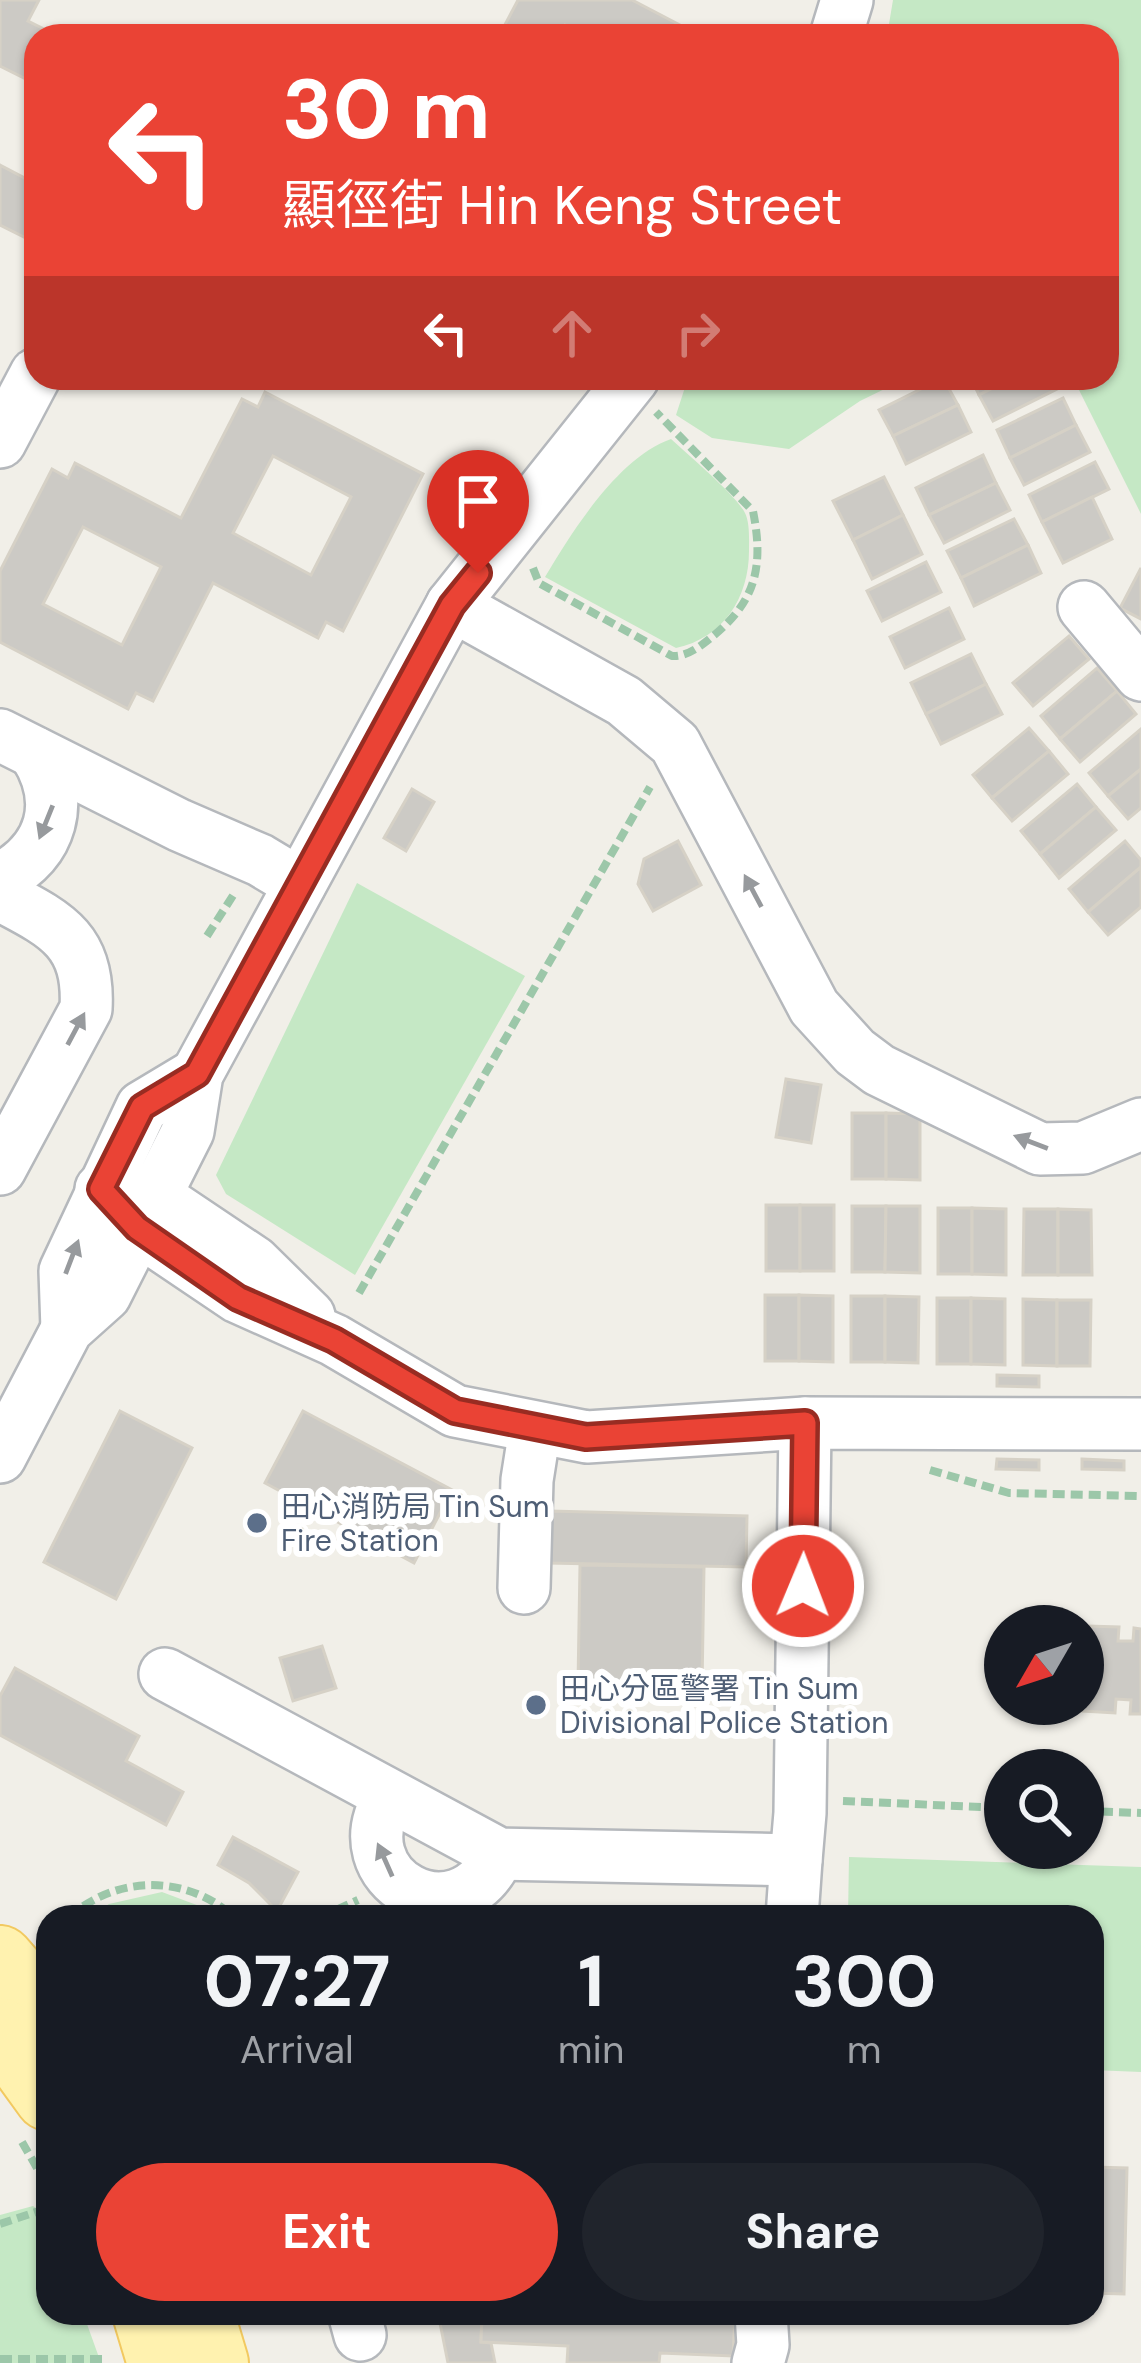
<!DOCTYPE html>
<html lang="en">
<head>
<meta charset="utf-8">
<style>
  :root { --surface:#171b24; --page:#20242c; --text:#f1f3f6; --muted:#9ea1a6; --accent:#ea4335 }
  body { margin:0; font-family:"DM Sans","Noto Sans TC",sans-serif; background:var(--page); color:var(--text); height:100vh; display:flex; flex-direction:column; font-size:45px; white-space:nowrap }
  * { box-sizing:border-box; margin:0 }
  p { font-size:39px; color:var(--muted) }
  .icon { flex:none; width:66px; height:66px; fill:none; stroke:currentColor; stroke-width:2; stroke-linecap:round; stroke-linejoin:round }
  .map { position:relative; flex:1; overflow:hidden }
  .side { position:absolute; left:36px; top:1905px; width:1068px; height:420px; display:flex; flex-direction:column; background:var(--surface); border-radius:36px; box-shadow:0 3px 9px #0004 }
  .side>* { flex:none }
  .top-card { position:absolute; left:24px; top:24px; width:1095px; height:366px; border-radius:36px; box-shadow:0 3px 9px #0004; background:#ea4335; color:#fff; overflow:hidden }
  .needle { width:78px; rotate:231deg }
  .fabs { position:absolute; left:984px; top:1605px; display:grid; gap:24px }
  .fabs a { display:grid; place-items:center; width:120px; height:120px; border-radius:50%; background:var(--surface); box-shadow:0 3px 9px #0004; font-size:60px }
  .pin { position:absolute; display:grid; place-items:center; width:102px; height:102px; color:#fff; margin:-123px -51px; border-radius:50% 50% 50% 0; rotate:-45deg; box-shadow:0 0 12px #0007 }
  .pin .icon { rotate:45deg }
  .me { position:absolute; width:132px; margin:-66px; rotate:1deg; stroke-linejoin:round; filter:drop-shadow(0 0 9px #0008) }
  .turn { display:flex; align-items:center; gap:42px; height:252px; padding:0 60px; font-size:54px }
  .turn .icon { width:156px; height:156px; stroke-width:2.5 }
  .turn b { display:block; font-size:84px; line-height:102px }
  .lanes { display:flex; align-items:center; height:114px; padding:0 60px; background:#0003; justify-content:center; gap:60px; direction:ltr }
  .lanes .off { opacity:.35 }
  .eta { display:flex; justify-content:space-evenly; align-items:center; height:204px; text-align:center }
  .eta b { font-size:72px; font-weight:700; line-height:84px }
  .cta { display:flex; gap:24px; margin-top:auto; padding:24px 60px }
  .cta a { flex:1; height:138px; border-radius:72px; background:var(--accent); color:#fff; font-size:48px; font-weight:700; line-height:138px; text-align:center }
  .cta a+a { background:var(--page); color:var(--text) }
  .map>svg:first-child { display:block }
</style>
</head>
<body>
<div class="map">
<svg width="1141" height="2363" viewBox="0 0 1141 2363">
  <rect width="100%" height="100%" fill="#f1efe8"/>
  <!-- green -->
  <g fill="#c5e8c5">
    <path d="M893 0H1141V514L1073 378H1107V36H887Z"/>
    <path d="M688 378H907L860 401 789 449 712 438 676 415Z"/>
    <path d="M671 439C688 455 736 495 745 513 750 523 749 540 749 551 749 598 723 638 676 648L545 577C573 530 619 457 671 439Z"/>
    <path d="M357 883 525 976 355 1275 226 1194 216 1175Z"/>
    <path d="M849 1857 1141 1867V2072L1092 2070V1917H848Z"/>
    <path d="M162 1892 202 1907 215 1917H88L109 1904Z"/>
    <path d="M33 2206 48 2217V2313H83L101 2363H0V2215Z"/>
  </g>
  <!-- building -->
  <g fill="#cccac5" stroke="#d6d1c6" stroke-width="3" fill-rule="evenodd">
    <path d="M0 0H39L28 21 58 36H36V84L0 66Z"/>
    <path d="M518 0H632L701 36H585L565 25 559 36H499Z"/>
    <path d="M0 165 36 184V243L0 225Z"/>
    <path d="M943 378 958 405 893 436 879 410Z"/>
    <path d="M971 378H1013L979 395Z"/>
    <path d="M1013 378H1054L1059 388 993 421 979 395Z"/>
    <path d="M265 392 423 474 343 631 326 622 318 638 213 583 153 701 136 693 128 709 0 642V571L52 469 68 478 75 463 181 518 242 399 258 407ZM273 456 351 497 311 575 233 533ZM83 527 161 567 122 645 43 604Z"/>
    <path d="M1063 398 1076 425 1010 458 997 430Z"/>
    <path d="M958 405 971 432 906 464 893 436Z"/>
    <path d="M1076 425 1090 452 1024 485 1010 458Z"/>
    <path d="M983 455 996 483 929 515 916 488Z"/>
    <path d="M1095 462 1109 489 1042 522 1029 495Z"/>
    <path d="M884 477 903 515 853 540 833 501Z"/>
    <path d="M996 483 1010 510 944 543 929 515Z"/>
    <path d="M1092 497 1112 539 1063 563 1042 522Z"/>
    <path d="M903 515 922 554 872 579 853 540Z"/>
    <path d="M1014 519 1028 545 961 578 947 551Z"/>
    <path d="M1028 545 1041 573 974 606 961 578Z"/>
    <path d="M926 562 941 592 882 621 867 591Z"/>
    <path d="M1141 568V619L1120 608Z"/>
    <path d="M949 608 964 639 905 668 890 637Z"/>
    <path d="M1069 636 1089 659 1033 706 1013 683Z"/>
    <path d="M971 654 986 684 926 714 911 683Z"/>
    <path d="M1097 668 1117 691 1060 739 1041 716Z"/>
    <path d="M986 684 1002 714 941 744 926 714Z"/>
    <path d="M1117 691 1136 714 1080 762 1060 739Z"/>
    <path d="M1029 728 1049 751 992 798 973 775Z"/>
    <path d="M1141 729V769L1108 796 1089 773Z"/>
    <path d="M1049 751 1068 774 1012 821 992 798Z"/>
    <path d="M1141 769V808L1128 819 1108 796Z"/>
    <path d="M1077 784 1096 807 1040 854 1021 831Z"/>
    <path d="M412 789 434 802 406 851 384 838Z"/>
    <path d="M1096 807 1116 830 1059 878 1040 854Z"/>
    <path d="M678 841 701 885 653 911 638 884 644 859Z"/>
    <path d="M1125 841 1141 860V867L1088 912 1069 889Z"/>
    <path d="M1141 867V907L1108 935 1088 912Z"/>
    <path d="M786 1079 821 1085 811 1143 776 1137Z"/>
    <rect x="852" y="1113" width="34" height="66"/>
    <path d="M886 1113 920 1114V1180L886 1179Z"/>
    <rect x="766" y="1205" width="34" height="66"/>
    <rect x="800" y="1205" width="34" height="66"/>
    <path d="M852 1206H886L885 1272H852Z"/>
    <path d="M886 1206H920V1273L885 1272Z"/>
    <rect x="938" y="1208" width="34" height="66"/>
    <path d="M972 1208 1006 1209V1275L972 1274Z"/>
    <path d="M1024 1209H1058V1275H1023Z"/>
    <path d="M1058 1209 1091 1210 1092 1275H1058Z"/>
    <rect x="765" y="1295" width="34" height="66"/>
    <path d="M799 1295 833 1296V1362L799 1361Z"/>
    <rect x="851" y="1296" width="34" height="66"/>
    <path d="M885 1296 919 1297 918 1363 885 1362Z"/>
    <rect x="937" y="1298" width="34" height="66"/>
    <path d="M971 1298 1005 1299V1365L971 1364Z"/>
    <path d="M1023 1299 1057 1300V1366L1023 1365Z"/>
    <path d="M1057 1300H1091L1090 1366H1057Z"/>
    <path d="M997 1375 1039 1376V1387L997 1386Z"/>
    <path d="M120 1411 192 1448 116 1599 44 1562Z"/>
    <path d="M303 1411 452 1490 414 1563 265 1483Z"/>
    <path d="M997 1459 1039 1460V1470L996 1469Z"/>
    <path d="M1082 1459 1124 1461V1470L1082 1469Z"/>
    <path d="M549 1511 747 1516 746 1567 548 1563Z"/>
    <path d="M580 1565 704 1567 702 1687 578 1685Z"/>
    <path d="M1087 1626 1119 1627 1118 1641H1133L1134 1628 1141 1629V1714H1130L1131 1700 1116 1699 1115 1713 1083 1711Z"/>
    <path d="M322 1646 336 1688 293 1701 280 1658Z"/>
    <path d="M15 1668 139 1736 126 1761 183 1792 166 1825 0 1735V1696Z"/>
    <path d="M233 1837 298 1872 277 1911 249 1883 218 1865Z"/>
    <path d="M1092 2167 1127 2168 1124 2294 1092 2293Z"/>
    <path d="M438 2313H482L481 2342 491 2343 495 2363H448Z"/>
    <path d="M482 2313H735L733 2356 660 2353 659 2363H567L568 2346 481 2342Z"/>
  </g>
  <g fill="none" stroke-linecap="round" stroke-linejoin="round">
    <!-- minor casing -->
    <g stroke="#b5b8bc" stroke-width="56">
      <g id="minor">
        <path d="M836 36 847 0"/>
        <path d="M0 442 36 374"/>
        <path d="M452 605 624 701 675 744 814 1007 855 1052 879 1070 1040 1149 1083 1148 1141 1124"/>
        <path d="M1084 607 1141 675"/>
        <path d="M0 735 179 825 260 860 300 884"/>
        <path d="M0 879C53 851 66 802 35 753"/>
        <path d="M0 895C55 924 90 939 86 1009L0 1169"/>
        <path d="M101 1189 137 1229 238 1297 334 1340 455 1411 587 1437 805 1423 1141 1424"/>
        <path d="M119 1191 154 1195 254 1262 309 1316"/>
        <path d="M67 1329 65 1271 142 1107 197 1074"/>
        <path d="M0 1457 67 1329 105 1295 188 1131 197 1074 452 605 633 378"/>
        <path d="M524 1588 527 1480 535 1429"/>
        <path d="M165 1674 499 1854 796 1860 800 1813 805 1423"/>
        <path d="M390 1796C337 1879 458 1945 499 1854"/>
        <path d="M792 1917 796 1860"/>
        <path d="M354 2313 360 2335"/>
        <path d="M758 2363 763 2345 761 2313"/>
      </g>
    </g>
    <!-- major casing -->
    <g stroke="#f2c960" stroke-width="70">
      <g id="major">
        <path d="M0 1959 48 2014"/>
        <path d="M0 2031 48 2097"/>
        <path d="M146 2313 161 2363"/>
        <path d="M200 2313 215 2363"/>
      </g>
    </g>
    <!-- path -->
    <g stroke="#9cc7a9" stroke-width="8" stroke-dasharray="12 6" stroke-linecap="butt">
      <path d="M533 568 539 583 672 656C687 657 701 646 713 636 756 601 764 566 753 511L656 412"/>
      <path d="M207 936 234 894"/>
      <path d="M359 1293 650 787"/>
      <path d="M930 1470 1009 1493 1141 1496"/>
      <path d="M843 1801 1005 1808"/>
      <path d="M1083 1811 1141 1813"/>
      <path d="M69 1917C117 1875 186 1874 234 1917"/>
      <path d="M321 1917 358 1900"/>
      <path d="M22 2142 48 2187"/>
      <path d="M0 2224 48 2208"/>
      <path d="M0 2359H106"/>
    </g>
    <!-- minor -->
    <use href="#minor" stroke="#fff" stroke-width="51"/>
    <!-- major -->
    <use href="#major" stroke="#fff2af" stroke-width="66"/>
  </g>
  <!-- one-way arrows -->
  <defs><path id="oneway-solid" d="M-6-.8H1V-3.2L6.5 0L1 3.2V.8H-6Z" transform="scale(3)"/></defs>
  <g fill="#979a9d">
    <use href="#oneway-solid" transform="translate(46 822) rotate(112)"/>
    <use href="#oneway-solid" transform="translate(753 891) rotate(-118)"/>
    <use href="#oneway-solid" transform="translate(76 1029) rotate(-62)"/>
    <use href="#oneway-solid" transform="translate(1031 1142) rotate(-159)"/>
    <use href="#oneway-solid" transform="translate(72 1257) rotate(-69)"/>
    <use href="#oneway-solid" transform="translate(385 1860) rotate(-114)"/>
  </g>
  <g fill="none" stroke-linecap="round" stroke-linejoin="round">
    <!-- route casing -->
    <g stroke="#982c22" stroke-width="30">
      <path id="route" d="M478 573 452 605 197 1074 142 1107 101 1189 137 1228 238 1298 334 1340 455 1411 586 1437 805 1423 803 1586"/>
    </g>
    <!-- route -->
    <use href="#route" stroke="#ea4335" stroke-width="21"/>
  </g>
  <!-- markers -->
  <g fill="#5c6f8a" stroke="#fff" stroke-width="4.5">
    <circle cx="257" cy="1523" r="12"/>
    <circle cx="536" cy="1705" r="12"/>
  </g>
  <g text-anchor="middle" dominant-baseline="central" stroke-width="12" stroke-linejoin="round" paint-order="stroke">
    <!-- service labels -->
    <g font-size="30" fill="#4e5e75" stroke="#fff" text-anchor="start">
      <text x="281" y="1506">田心消防局 Tin Sum<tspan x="281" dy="34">Fire Station</tspan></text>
      <text x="560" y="1688">田心分區警署 Tin Sum<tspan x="560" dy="34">Divisional Police Station</tspan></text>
    </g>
  </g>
</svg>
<div class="fabs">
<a><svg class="needle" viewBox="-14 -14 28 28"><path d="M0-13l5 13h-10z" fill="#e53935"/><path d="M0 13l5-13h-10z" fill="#9ea1a6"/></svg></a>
<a><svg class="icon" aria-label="search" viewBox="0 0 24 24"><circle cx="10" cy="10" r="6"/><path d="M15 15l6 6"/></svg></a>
</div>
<div class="pin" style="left:478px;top:573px;background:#d93025"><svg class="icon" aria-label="arrive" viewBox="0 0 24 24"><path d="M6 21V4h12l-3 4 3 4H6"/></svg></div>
<svg class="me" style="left:803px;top:1586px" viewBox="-20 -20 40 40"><circle r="17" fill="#ea4335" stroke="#fff" stroke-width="3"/><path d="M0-11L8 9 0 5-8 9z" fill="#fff"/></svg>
<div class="top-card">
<div class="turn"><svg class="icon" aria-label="left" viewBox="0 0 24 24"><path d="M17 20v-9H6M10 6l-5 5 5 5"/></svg><div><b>30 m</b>顯徑街 Hin Keng Street</div></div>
<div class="lanes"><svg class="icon" aria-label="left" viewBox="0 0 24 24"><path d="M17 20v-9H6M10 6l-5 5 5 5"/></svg><svg class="icon off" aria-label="ahead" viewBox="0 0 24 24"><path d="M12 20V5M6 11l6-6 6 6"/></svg><svg class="icon off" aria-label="right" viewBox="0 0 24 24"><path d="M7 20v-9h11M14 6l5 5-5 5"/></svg></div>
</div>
<section class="side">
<div class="eta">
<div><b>07:27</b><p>Arrival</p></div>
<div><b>1</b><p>min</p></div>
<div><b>300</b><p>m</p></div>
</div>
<div class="cta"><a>Exit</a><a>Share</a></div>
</section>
</div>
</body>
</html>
